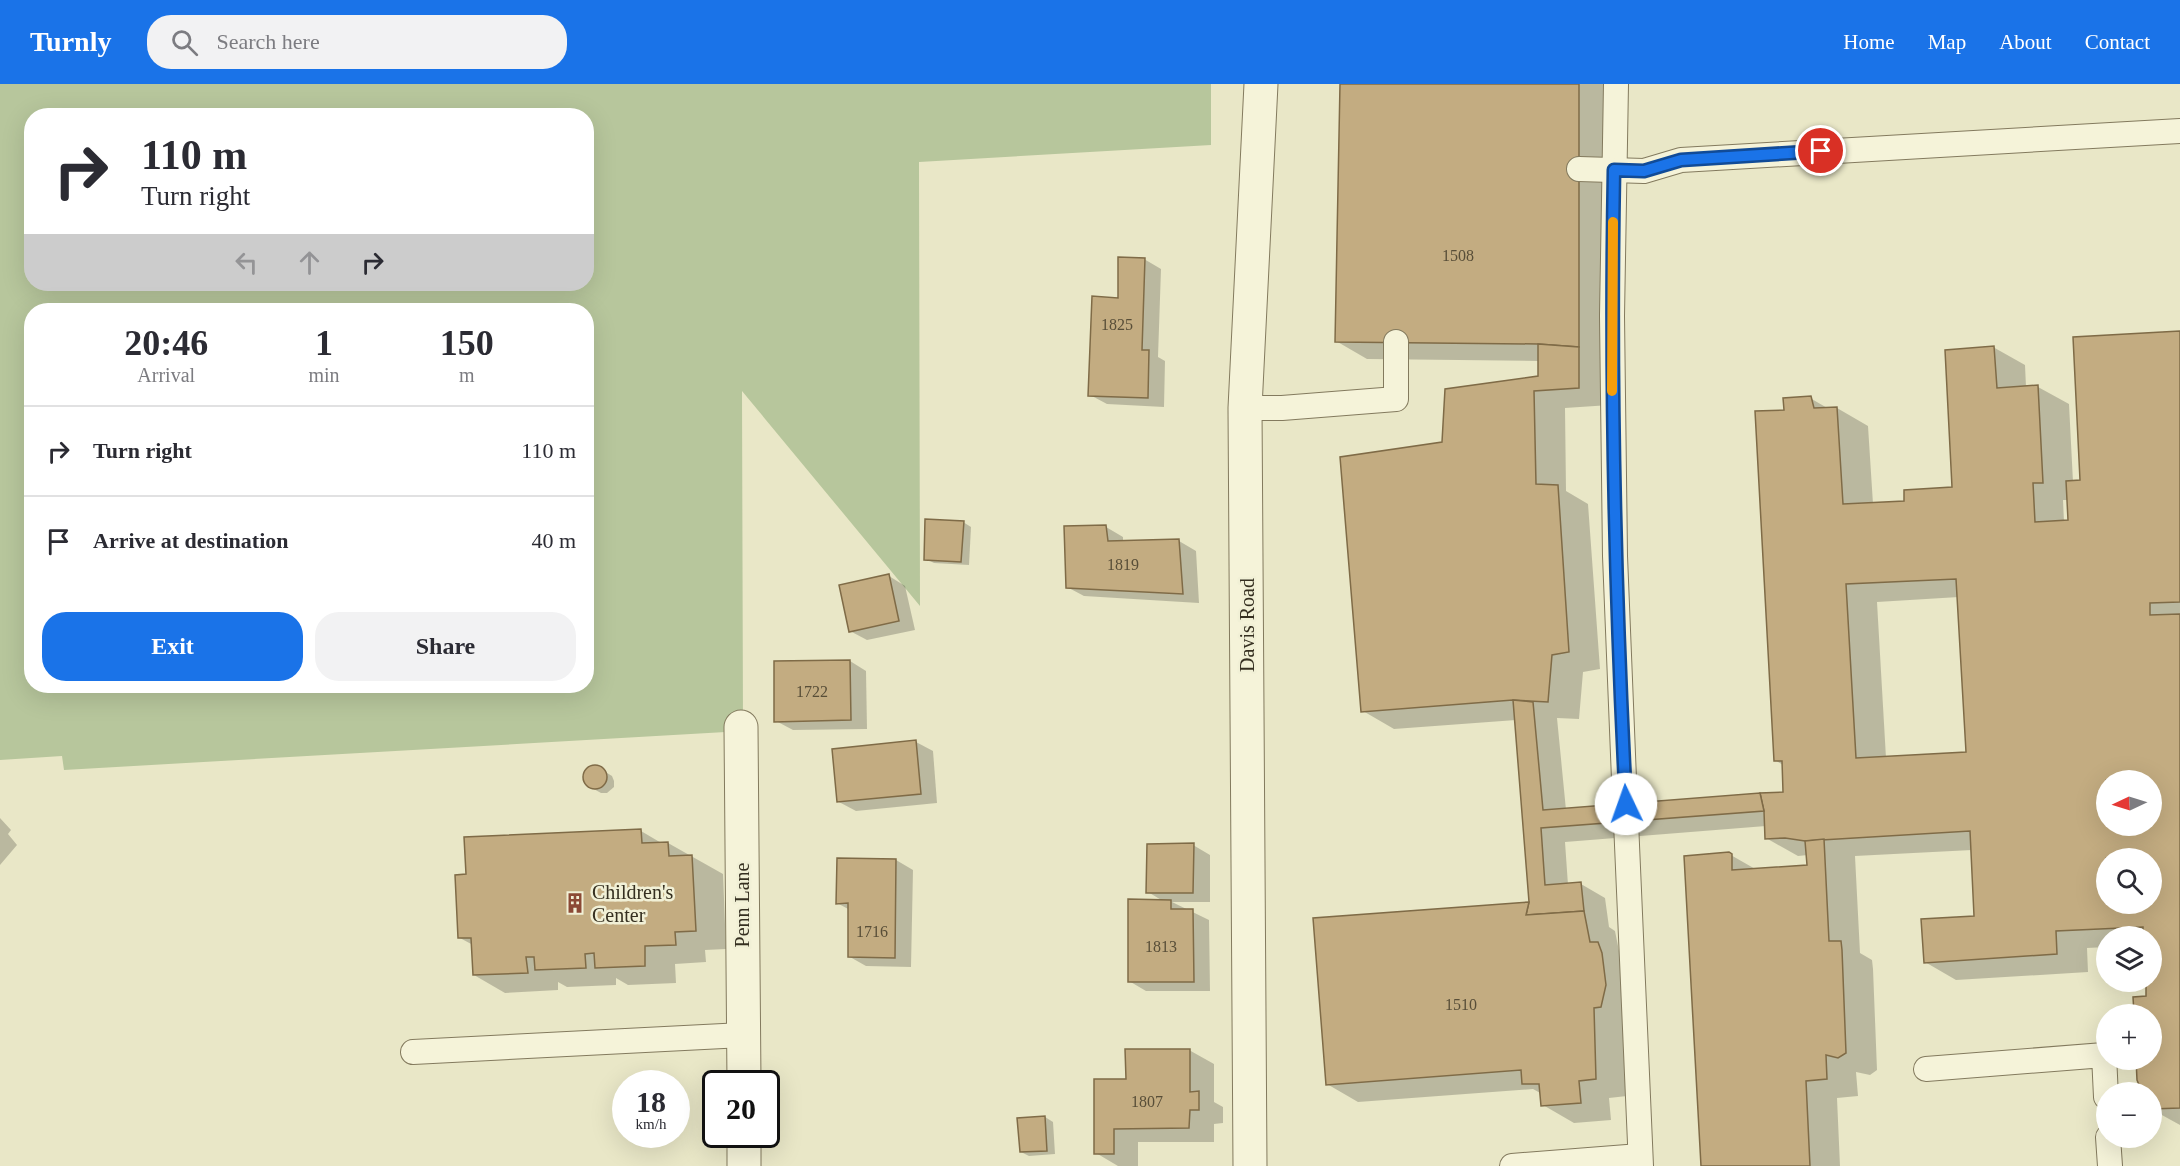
<!DOCTYPE html>
<html lang="en">
<head>
<meta charset="utf-8">
<style>
  :root { --surface:#fff; --page:#f2f2f3; --text:#2b2b33; --muted:#7c7c81; --line:#e1e1e2; --accent:#1a73e8 }
  body { margin:0; font-family:Georgia,serif; background:var(--page); color:var(--text); height:100vh; display:flex; flex-direction:column; font-size:22px; white-space:nowrap }
  * { box-sizing:border-box; margin:0 }
  p { font-size:20px; color:var(--muted) }
  .icon { flex:none; width:33px; height:33px; fill:none; stroke:currentColor; stroke-width:2; stroke-linecap:round; stroke-linejoin:round }
  .map { position:relative; flex:1; overflow:hidden }
  .side { position:absolute; left:24px; top:219px; width:570px; height:390px; display:flex; flex-direction:column; background:var(--surface); border-radius:24px; box-shadow:0 6px 24px #0002 }
  .side>* { flex:none }
  .banner { position:absolute; left:24px; top:24px; width:570px; height:183px; border-radius:24px; box-shadow:0 6px 24px #0002; background:#fff; color:var(--text); overflow:hidden }
  .needle { width:39px; rotate:266deg }
  .tools { position:absolute; left:2096px; top:686px; display:grid; gap:12px }
  .tools a { display:grid; place-items:center; width:66px; height:66px; border-radius:50%; background:var(--surface); box-shadow:0 6px 24px #0002; font-size:30px }
  .speed { position:absolute; left:612px; top:986px; display:flex; gap:12px; font-size:30px; font-weight:700; text-align:center }
  .speed>* { display:grid; place-content:center; width:78px; height:78px; border-radius:50%; background:var(--surface); box-shadow:0 6px 24px #0002; line-height:1 }
  .speed small { font-size:15px; font-weight:400 }
  .speed .limit { border:3px solid #111; border-radius:9px; background:#fff; color:#111 }
  .pin { position:absolute; display:grid; place-items:center; width:51px; height:51px; color:#fff; margin:-26px; border:3px solid #fff; border-radius:50%; box-shadow:0 2px 6px #0007 }
  .me { position:absolute; width:66px; margin:-33px; rotate:357deg; stroke-linejoin:round; filter:drop-shadow(0 0 4px #0008) }
  .turn { display:flex; align-items:center; gap:21px; height:126px; padding:0 18px; font-size:27px }
  .turn .icon { width:78px; height:78px; stroke-width:2.5 }
  .turn b { display:block; font-size:42px; line-height:51px }
  .lanes { display:flex; align-items:center; height:57px; padding:0 18px; background:#0003; justify-content:center; gap:30px; direction:ltr }
  .lanes .off { opacity:.35 }
  .eta { display:flex; justify-content:space-evenly; align-items:center; height:102px; text-align:center }
  .eta b { font-size:36px; font-weight:700; line-height:42px }
  .button { display:flex; gap:12px; margin-top:auto; padding:12px 18px }
  .button a { flex:1; height:69px; border-radius:24px; background:var(--accent); color:#fff; font-size:24px; font-weight:700; line-height:69px; text-align:center }
  .button a+a { background:var(--page); color:var(--text) }
  ul { padding:0; list-style:none }
  li { display:flex; align-items:center; gap:18px; height:90px; padding:0 18px; border-top:2px solid var(--line) }
  li div { flex:1 }
  li b { display:block; font-size:22px }
  li em { font-style:normal }
  header { display:flex; align-items:center; gap:36px; box-sizing:border-box; height:84px; padding:0 30px; background:var(--accent); color:#fff }
  header strong { font-size:28px }
  nav { display:flex; gap:33px; margin-inline-start:auto; font-size:21px }
  .search { width:420px; height:54px; background:var(--page); display:flex; align-items:center; gap:15px; box-sizing:border-box; padding:0 21px; border-radius:24px; color:var(--muted); font-size:22px }
  .map>svg:first-child { display:block }
</style>
</head>
<body>
<header>
<strong>Turnly</strong>
<div class="search"><svg class="icon" aria-label="search" viewBox="0 0 24 24"><circle cx="10" cy="10" r="6"/><path d="M15 15l6 6"/></svg>Search here</div>
<nav><a>Home</a><a>Map</a><a>About</a><a>Contact</a></nav>
</header>
<div class="map">
<svg width="2180" height="1082" viewBox="0 0 2180 1082">
  <rect width="100%" height="100%" fill="#e9e7c7"/>
  <!-- green -->
  <path fill="#b7c69c" fill-rule="evenodd" d="M0 0H1211V61L919 78 920 522 742 307 743 647 64 686 62 672 0 676ZM32 32H586V200H32ZM32 226H586V602H32Z"/>
  <!-- shadow -->
  <g fill="#0003" fill-rule="evenodd">
    <path d="M1341 0H1610V321L1565 324 1566 407 1588 420 1600 585 1583 588 1579 635 1557 634 1566 726 1785 709 1783 681 1775 676 1786 327 1810 314 1829 325 1837 324 1868 342 1873 420 1905 418 1954 405 1993 263 2025 281 2026 303H2038L2069 320 2073 398H2082L2180 249V1041L2151 1025V1008H2143L2138 975H2151V930H2135L2148 913 2147 897H2151V852H2106V863L2087 864 2088 888 1956 896 1925 878 1975 834 1972 766 1855 772 1860 869 1872 876 1873 885 1877 986 1870 991 1856 988 1858 1012 1837 1014 1840 1082H1702L1729 770 1757 786 1809 783 1808 771 1798 772 1766 754V742L1565 758 1568 801 1581 800 1605 814 1609 843 1615 847 1620 872 1629 877 1627 1012 1609 1014 1611 1036 1574 1039 1543 1021 1542 1010 1533 1005 1358 1018 1327 1000 1531 819 1516 636 1394 645 1363 627 1443 359 1540 293V277L1367 275 1336 257ZM2063 416H2068L2069 438H2064ZM1959 513 1968 669 1886 674 1877 518ZM2106 696H2151V741H2106ZM2106 774H2151V819H2106Z"/>
    <path d="M1144 175 1161 185 1158 273 1165 277 1164 323 1107 320 1090 311 1119 215Z"/>
    <path d="M963 438 971 443 969 481 934 479 926 475Z"/>
    <path d="M1106 443 1123 453V458L1179 457 1196 467 1199 519 1084 512 1067 503Z"/>
    <path d="M889 492 905 502 915 546 867 556 850 547Z"/>
    <path d="M850 577 866 587 867 645 793 646 776 637Z"/>
    <path d="M916 658 933 667 937 719 856 727 839 718Z"/>
    <path d="M597 683 612 692 614 697V703L607 709H601L592 704 584 694 590 684Z"/>
    <path d="M0 734 11 746 8 750 17 761 0 781Z"/>
    <path d="M641 747 663 760 668 759 723 790 726 865 705 866 706 878 675 880 676 899 628 901 616 894V901L567 903 558 898V906L505 909 474 891 473 861 460 854 468 792Z"/>
    <path d="M1193 761 1210 771V818H1172L1209 836 1210 907H1146L1129 897 1163 817 1148 808Z"/>
    <path d="M838 776H896L913 786 911 883 866 882 850 873V826L837 819Z"/>
    <path d="M1189 966 1214 980V1018L1223 1023V1039L1214 1040V1058H1138V1082H1118L1096 1069 1127 996Z"/>
    <path d="M1045 1033 1053 1038 1055 1070 1029 1072 1021 1068Z"/>
  </g>
  <!-- building -->
  <g fill="#c3ac81" stroke="#7f6b47" stroke-width="1.5" fill-rule="evenodd">
    <path d="M1340 0H1579V263L1538 260 1335 258Z"/>
    <path d="M1118 173 1145 174 1142 266H1149L1148 314 1088 312 1092 212 1118 214Z"/>
    <path d="M2180 247V518L2150 519V531L2180 530V1024L2151 1025V1008H2142L2137 996 2136 975H2151V930H2134L2133 913 2146 912V897H2151V852H2143V843L2056 847 2057 870 1924 879 1921 835 1974 832 1970 747 1805 757 1785 754 1765 755 1764 727 1760 709 1783 708 1782 677H1774L1755 327 1784 326 1783 314 1811 312 1814 324 1837 323 1843 420 1904 417V406L1952 403 1945 266 1994 262 1997 304 2038 301 2043 399H2033L2035 438 2068 436 2066 397 2080 396 2073 253ZM1956 495 1966 668 1856 674 1846 500ZM2106 696H2151V741H2106ZM2106 774H2151V819H2106Z"/>
    <path d="M1538 260 1579 263V304L1534 307 1536 400 1558 401 1569 568 1552 571 1548 618 1513 616 1361 628 1340 373 1442 358 1445 305 1538 292Z"/>
    <path d="M925 435 964 437 961 478 924 476Z"/>
    <path d="M1106 441 1108 457 1179 455 1183 510 1066 504 1064 442Z"/>
    <path d="M889 490 899 537 849 548 839 501Z"/>
    <path d="M850 576 851 636 774 638V577Z"/>
    <path d="M1513 616 1533 618 1543 726 1760 709 1764 727 1541 744 1545 801 1581 798 1584 827 1526 831 1529 818Z"/>
    <path d="M916 656 921 710 837 718 832 665Z"/>
    <circle cx="595" cy="693" r="12"/>
    <path d="M641 745 642 759 668 758 669 772 692 771 696 847 675 848 676 861 645 862V882L595 884 594 869 585 870 586 884 535 886 534 873H526L528 889 473 891 471 854H458L455 791 466 790 464 753Z"/>
    <path d="M1824 755 1829 857H1841L1842 866 1846 969 1838 974 1826 971 1827 995 1806 997 1810 1082H1701L1684 772 1729 768 1732 770V786L1807 781 1805 757Z"/>
    <path d="M1194 759 1193 809H1146L1147 760Z"/>
    <path d="M837 774 896 775 895 874 848 873V819L836 820Z"/>
    <path d="M1128 815 1171 816V825H1193L1194 898H1128Z"/>
    <path d="M1529 818 1526 831 1584 827 1590 858H1598L1602 869 1606 901 1601 923 1594 924 1596 995 1579 997 1581 1019 1541 1022 1539 1000H1522L1521 986 1326 1001 1313 834Z"/>
    <path d="M1125 965H1190V1008L1199 1007V1026H1190L1189 1044 1114 1045V1070H1094V995H1126Z"/>
    <path d="M1045 1032 1047 1067 1020 1068 1017 1034Z"/>
  </g>
  <g fill="none" stroke-linecap="round" stroke-linejoin="round">
    <!-- service casing -->
    <g stroke="#837a5e" stroke-width="26">
      <g id="service">
        <path d="M1616 0 1612 232 1615 472 1625 720"/>
        <path d="M1579 85 1644 87 1681 76 2180 47"/>
        <path d="M1245 324H1282L1396 315V258"/>
        <path d="M1626 738 1641 1082"/>
        <path d="M413 968 743 951"/>
        <path d="M1926 985 2104 971 2106 1013"/>
        <path d="M2108 1053 2110 1082"/>
        <path d="M1512 1082 1640 1072"/>
      </g>
    </g>
    <!-- minor casing -->
    <g stroke="#837a5e" stroke-width="35">
      <g id="minor">
        <path d="M741 643 744 999"/>
        <path d="M744 1050V1082"/>
        <path d="M1250 1082 1245 324 1261 0"/>
      </g>
    </g>
    <!-- service -->
    <use href="#service" stroke="#f5f3d9" stroke-width="24"/>
    <!-- minor -->
    <use href="#minor" stroke="#f5f3d9" stroke-width="33"/>
  </g>
  <g fill="none" stroke-linecap="round" stroke-linejoin="round">
    <!-- route casing -->
    <g stroke="#114b97" stroke-width="15">
      <path id="route" d="M1626 720C1615 508 1610 297 1614 86L1644 87 1681 76 1821 67"/>
    </g>
    <!-- route -->
    <use href="#route" stroke="#1a73e8" stroke-width="10"/>
    <!-- slow -->
    <path stroke="#f59e0b" stroke-width="10" d="M1612 307 1613 138"/>
  </g>
  <!-- icons -->
  <defs>
    <g id="building-bare" transform="scale(1.62)"><path d="M-4-6H4V6H1V3H-1V6H-4ZM-2.5-4.3h1.7v1.8h-1.7ZM.8-4.3h1.7v1.8H.8ZM-2.5-1h1.7V.8h-1.7ZM.8-1h1.7V.8H.8Z" fill="#8b4935" stroke="#f1f0d6" stroke-width="2.5" paint-order="stroke"/></g>
  </defs>
  <g fill-rule="evenodd">
    <use href="#building-bare" x="575" y="819"/>
  </g>
  <g text-anchor="middle" dominant-baseline="central" stroke-width="5" stroke-linejoin="round" paint-order="stroke">
    <!-- number labels -->
    <g font-size="16" fill="#584e38">
      <text x="1458" y="171">1508</text>
      <text x="1117" y="240">1825</text>
      <text x="1123" y="480">1819</text>
      <text x="812" y="607">1722</text>
      <text x="872" y="847">1716</text>
      <text x="1161" y="862">1813</text>
      <text x="1461" y="920">1510</text>
      <text x="1147" y="1017">1807</text>
    </g>
    <!-- street labels -->
    <g font-size="20" fill="#352f20" stroke="#f1f0d6">
      <text transform="translate(1247 541) rotate(-90)">Davis Road</text>
      <text transform="translate(742 821) rotate(-90)">Penn Lane</text>
    </g>
    <!-- poi labels -->
    <g font-size="20" fill="#352f20" stroke="#f1f0d6" text-anchor="start">
      <text x="592" y="808">Children's<tspan x="592" dy="23">Center</tspan></text>
    </g>
  </g>
</svg>
<div class="tools">
<a><svg class="needle" viewBox="-14 -14 28 28"><path d="M0-13l5 13h-10z" fill="#e53935"/><path d="M0 13l5-13h-10z" fill="#7c7c81"/></svg></a>
<a><svg class="icon" aria-label="search" viewBox="0 0 24 24"><circle cx="10" cy="10" r="6"/><path d="M15 15l6 6"/></svg></a>
<a><svg class="icon" aria-label="layers" viewBox="0 0 24 24"><path d="M12 4l9 5-9 5-9-5zM3 14l9 5 9-5"/></svg></a>
<a>+</a>
<a>−</a>
</div>
<div class="speed"><div>18<small>km/h</small></div><div class="limit">20</div></div>
<div class="pin" style="left:1821px;top:67px;background:#d93025"><svg class="icon" aria-label="arrive" viewBox="0 0 24 24"><path d="M6 21V4h12l-3 4 3 4H6"/></svg></div>
<svg class="me" style="left:1626px;top:720px" viewBox="-20 -20 40 40"><circle r="19" fill="#fff"/><path d="M0-13L10 11 0 6-10 11z" fill="#1a73e8"/></svg>
<div class="banner">
<div class="turn"><svg class="icon" aria-label="right" viewBox="0 0 24 24"><path d="M7 20v-9h11M14 6l5 5-5 5"/></svg><div><b>110 m</b>Turn right</div></div>
<div class="lanes"><svg class="icon off" aria-label="left" viewBox="0 0 24 24"><path d="M17 20v-9H6M10 6l-5 5 5 5"/></svg><svg class="icon off" aria-label="ahead" viewBox="0 0 24 24"><path d="M12 20V5M6 11l6-6 6 6"/></svg><svg class="icon" aria-label="right" viewBox="0 0 24 24"><path d="M7 20v-9h11M14 6l5 5-5 5"/></svg></div>
</div>
<section class="side">
<div class="eta">
<div><b>20:46</b><p>Arrival</p></div>
<div><b>1</b><p>min</p></div>
<div><b>150</b><p>m</p></div>
</div>
<ul>
<li><svg class="icon" aria-label="right" viewBox="0 0 24 24"><path d="M7 20v-9h11M14 6l5 5-5 5"/></svg><div><b>Turn right</b></div><em>110 m</em></li>
<li><svg class="icon" aria-label="arrive" viewBox="0 0 24 24"><path d="M6 21V4h12l-3 4 3 4H6"/></svg><div><b>Arrive at destination</b></div><em>40 m</em></li>
</ul>
<div class="button"><a>Exit</a><a>Share</a></div>
</section>
</div>
</body>
</html>
